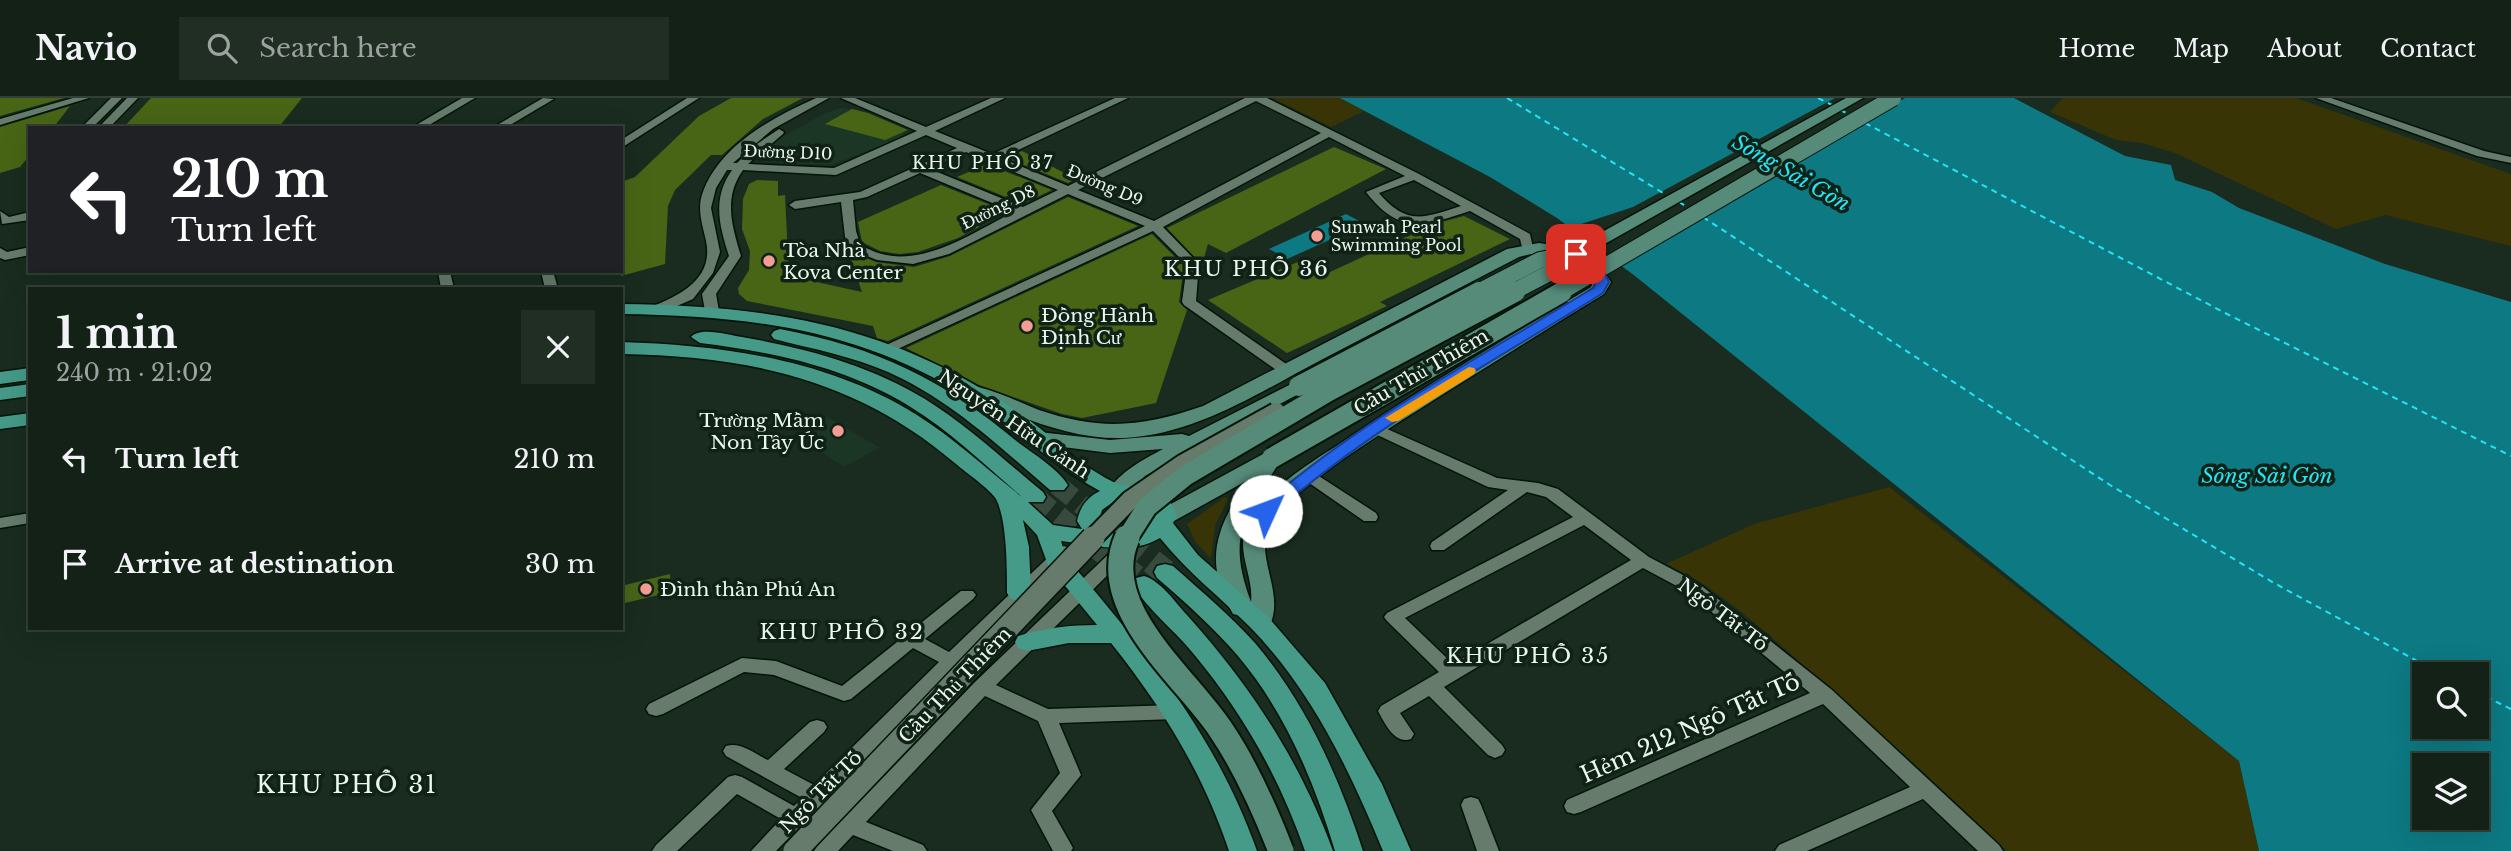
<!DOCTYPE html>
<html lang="en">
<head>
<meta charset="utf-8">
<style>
  :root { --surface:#132117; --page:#202e24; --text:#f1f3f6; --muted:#9da3a1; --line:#323e36 }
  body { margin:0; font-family:"Libre Baskerville",serif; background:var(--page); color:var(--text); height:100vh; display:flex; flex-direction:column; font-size:26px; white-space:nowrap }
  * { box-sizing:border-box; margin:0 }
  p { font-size:23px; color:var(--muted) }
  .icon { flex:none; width:38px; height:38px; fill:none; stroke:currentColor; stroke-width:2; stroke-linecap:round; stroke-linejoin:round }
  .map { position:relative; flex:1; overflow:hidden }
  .drawer { position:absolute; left:28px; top:189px; width:595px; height:343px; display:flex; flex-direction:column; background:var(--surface); border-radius:0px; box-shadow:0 7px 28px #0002,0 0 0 2px var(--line) }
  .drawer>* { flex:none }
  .hud { position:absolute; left:28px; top:28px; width:595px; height:147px; border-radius:0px; box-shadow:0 7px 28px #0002,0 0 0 2px var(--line); background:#202124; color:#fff; overflow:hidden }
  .fabs { position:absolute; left:2412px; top:564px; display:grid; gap:14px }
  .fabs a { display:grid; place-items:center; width:77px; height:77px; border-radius:0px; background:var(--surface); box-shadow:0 7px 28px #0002,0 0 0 2px var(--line); font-size:35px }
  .pin { position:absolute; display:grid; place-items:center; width:60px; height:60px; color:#fff; margin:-30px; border-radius:14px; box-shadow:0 4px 10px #0006 }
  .me { position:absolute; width:77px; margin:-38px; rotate:47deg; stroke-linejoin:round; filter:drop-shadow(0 0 5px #0008) }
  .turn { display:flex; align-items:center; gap:24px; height:147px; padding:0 28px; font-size:32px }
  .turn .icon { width:91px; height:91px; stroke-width:2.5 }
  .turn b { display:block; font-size:49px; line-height:60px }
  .round { display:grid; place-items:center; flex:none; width:74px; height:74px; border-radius:0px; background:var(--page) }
  .summary { display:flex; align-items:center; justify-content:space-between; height:119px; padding:0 28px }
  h1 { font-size:42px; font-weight:700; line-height:52px }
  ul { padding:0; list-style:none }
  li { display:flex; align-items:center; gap:21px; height:105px; padding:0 28px }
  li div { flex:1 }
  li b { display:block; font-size:26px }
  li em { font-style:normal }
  header { display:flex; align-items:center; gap:42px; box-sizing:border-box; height:98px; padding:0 35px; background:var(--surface); border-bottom:2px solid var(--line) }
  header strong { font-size:33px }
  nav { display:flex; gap:38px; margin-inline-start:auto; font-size:24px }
  .search { width:490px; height:63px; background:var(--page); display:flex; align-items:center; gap:18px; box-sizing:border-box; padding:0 24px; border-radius:0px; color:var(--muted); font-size:26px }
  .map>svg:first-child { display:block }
</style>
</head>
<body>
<header>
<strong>Navio</strong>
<div class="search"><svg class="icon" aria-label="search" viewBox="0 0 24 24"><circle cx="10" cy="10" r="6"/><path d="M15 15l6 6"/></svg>Search here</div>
<nav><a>Home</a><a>Map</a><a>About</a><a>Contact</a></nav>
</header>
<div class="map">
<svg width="2511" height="753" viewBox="0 0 2511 753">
  <rect width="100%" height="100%" fill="#192c1f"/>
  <!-- built -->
  <g fill="#1c3625">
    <path d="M841 10 852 11 905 34 898 41 831 67 774 64 761 56 777 42 825 15Z"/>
    <path d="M828 319 866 342 880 349 844 369 803 342 816 335 808 330Z"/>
  </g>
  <!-- green -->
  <g fill="#393406">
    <path d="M1272 0H1340L1364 13 1331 29Z"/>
    <path d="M2063 0H2296L2511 76V148L2385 117 2336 131 2175 55 2142 45 2116 42 2050 14Z"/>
    <path d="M1889 389 2239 663 2259 753H2007C1946 694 1883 637 1819 581 1772 540 1723 492 1666 466L1754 426Z"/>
    <path d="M1225 399 1228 401 1215 428 1211 461 1195 443 1187 426Z"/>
  </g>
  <!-- water -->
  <g fill="#0d7983" fill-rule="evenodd">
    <path d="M1340 0H2014L2125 58 2171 67 2175 82 2212 94 2239 110 2385 166 2511 204V753H2259L2239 663 1635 178 1557 120 1490 79ZM2424 576H2476V628H2424ZM2424 667H2476V719H2424Z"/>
    <path d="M1346 116 1365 126 1287 161 1269 151Z"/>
  </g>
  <!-- pier -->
  <path fill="#192c1f" d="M1835 0H1905L1617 169 1566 131 1633 109Z"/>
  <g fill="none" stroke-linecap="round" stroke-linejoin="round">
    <!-- ferry -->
    <g stroke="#24e4f7" stroke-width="2" stroke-dasharray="6 5" stroke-linecap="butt">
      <path d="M1507 0 1668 98"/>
      <path d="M1818 0 1832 7"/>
      <path d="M1840 12 1851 17"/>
      <path d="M1865 25 2227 216 2511 358"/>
      <path d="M1679 104 1689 110"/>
      <path d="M1703 119 2110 387 2274 485 2441 576"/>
      <path d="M2476 594 2511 611"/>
    </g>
  </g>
  <!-- building -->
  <g fill="#486516">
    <path d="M0 0H64L0 18Z"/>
    <path d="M151 0H302L278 30H123Z"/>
    <path d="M731 0H803L763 21 722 57H711L675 92 668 108 665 166 621 178V84L635 79 699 18Z"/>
    <path d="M70 8 53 30H30V57L20 69 0 75V29Z"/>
    <path d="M852 11 868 15 908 32 885 42 825 26Z"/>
    <path d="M1334 49 1386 71 1226 155 1208 146 1202 167 1167 130Z"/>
    <path d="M1022 53 1076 81 1068 85 1007 60Z"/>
    <path d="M987 66 1052 92 1023 106 957 79Z"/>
    <path d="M757 82 778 83V98L785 97 789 178 862 194 846 147 851 154 876 164 914 169 950 158 1068 99 1138 128 888 243 877 240 873 228 747 203 739 196 738 190 749 172 750 153 742 131 743 101 749 86Z"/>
    <path d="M941 87 1008 114 958 140 918 154 899 156 880 153 862 144 858 124Z"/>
    <path d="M1464 118 1510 141 1380 204 1387 208 1287 255 1208 202 1307 160 1330 174 1434 126Z"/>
    <path d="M1152 136 1184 168 1179 204 1187 212 1156 305 1082 320 1062 316 979 287 906 250Z"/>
    <path d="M670 476 671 494 621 506V488Z"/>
  </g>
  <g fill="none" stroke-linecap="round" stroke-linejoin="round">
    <!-- primary-tunnel-far1 -->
    <g stroke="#384a3e" stroke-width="20" stroke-dasharray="20 10" stroke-linecap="butt">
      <path d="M1057 387 1125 442"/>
      <path d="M1035 399 1089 442"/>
    </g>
    <!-- primary-tunnel -->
    <g stroke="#384a3e" stroke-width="25" stroke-dasharray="25 12" stroke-linecap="butt">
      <path d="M1087 440 1144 486"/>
      <path d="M1123 440 1165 474"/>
    </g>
    <!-- minor casing -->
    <g stroke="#031409" stroke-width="3">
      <g id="minor">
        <path d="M73 0H89L0 27V21Z"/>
        <path d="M111 0H122L92 30H81Z"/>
        <path d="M127 0H138L109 30H98Z"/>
        <path d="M462 0H475L424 30H411Z"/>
        <path d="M543 0 554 1 505 30H492Z"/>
        <path d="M687 0H699L621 50V42Z"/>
        <path d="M816 0H829L773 31 733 65H737L757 46 779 31 784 34 783 36 748 66 834 70 917 33 841 0H855L926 29 991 0H1005L935 33 992 56 1115 0H1128L1001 60 1068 88 1245 0H1267L1419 76 1530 136 1533 150 1527 154 1523 153 1520 141 1470 113C1424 128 1399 137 1366 94L1405 78 1329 39 1163 129 1199 166 1196 203 1292 270 1294 273 1292 276H1282L1184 207 1182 204 1187 167 1153 133 889 255 884 254 882 251 884 248 1145 128 1068 96 949 156 913 166 877 162 852 152 845 139 841 104 795 111 789 107 795 103 860 94 957 50 926 37 836 77 743 72C723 100 732 128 741 158L716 196 719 213 712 217 705 213 702 196 729 158C719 127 712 100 732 72H727L716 90 711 110 720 154 713 175 693 201 663 214H653V208C681 197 714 180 706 143 702 124 696 110 704 91 723 45 774 19 816 0ZM1256 3 1321 35 1154 123 1078 92ZM966 54 1058 92 1023 109 930 71ZM920 75 1014 114C969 136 910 180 860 146L856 133 853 102 867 99ZM1414 82 1461 108C1424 120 1407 128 1379 95Z"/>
        <path d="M2316 0H2331L2484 53 2511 59V65L2477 58Z"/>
        <path d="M0 113 9 119 30 114V122L2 126Z"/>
        <path d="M30 149V157L5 162 0 160V150L7 154Z"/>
        <path d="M438 173H450L454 191H441Z"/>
        <path d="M541 173H553L558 191H545Z"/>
        <path d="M1376 326 1497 380 1538 385 1558 391 1649 459 1698 485 1832 592 1999 747 2003 753H1978L1923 701 1807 753H1775L1779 747 1910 689 1823 606 1581 714 1574 716 1567 714 1564 708 1567 702 1810 595 1686 493 1643 470 1444 589 1502 647 1505 652 1502 657 1495 660 1488 657 1429 598 1400 615 1414 636 1411 641C1395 647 1385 626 1378 613L1381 608 1439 574 1387 523 1384 519 1387 515 1573 419 1546 399 1527 394 1444 452H1432L1430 448 1432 444 1508 392 1488 389 1371 334 1368 331 1371 328ZM1584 427 1631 462 1453 566 1405 520Z"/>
        <path d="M1308 371 1376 415 1378 419 1376 423H1364L1302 380 1300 376 1302 372Z"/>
        <path d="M30 415V425L0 430V420Z"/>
        <path d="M1064 448 1070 450 1072 454 1070 458 1025 499 776 753H751L781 721 737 696 677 753H652L656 747 728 679 735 677 742 679 794 708 802 700 726 658 723 653 726 648C740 643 755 656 768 662L810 624 817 622 824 624 827 629 824 634 784 671 814 687 939 564 913 550 851 601 844 603 774 577 744 574 663 616 656 618 649 616 646 611 649 606 742 560 776 563 842 588 961 493H973L976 497 973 501 925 541 949 554 1058 450Z"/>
        <path d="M1121 448 1127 450 1129 454 1127 458 996 587 1048 611 1176 607 1183 609 1186 614 1183 619 1176 621 1059 625 1081 677 1052 713 1073 750 1071 753H1053L1031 712 1060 675 1038 623 985 598 866 724 923 747 927 753H893L853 737 838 753H814L818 747 975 584 1115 450Z"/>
        <path d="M1471 699 1478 701 1481 707 1499 753H1477L1461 707 1464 701Z"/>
      </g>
    </g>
    <!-- secondary casing -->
    <g stroke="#031409" stroke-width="3">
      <g id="secondary">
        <path d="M1846 0H1863L1587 156 1601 169 1611 184 1604 196C1548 230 1493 265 1437 300 1388 331 1337 362 1293 400 1285 408 1272 416 1268 427 1255 461 1287 498 1268 531L1260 533 1252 531 1248 525 1249 516 1241 518 1233 516C1202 463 1217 428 1248 382L1174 423H1158L1155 418 1158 413 1265 355H1279L1282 360C1247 418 1225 434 1251 504 1254 478 1235 453 1247 426 1261 394 1318 360 1347 341 1426 287 1509 239 1591 189L1593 184C1577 156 1549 150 1519 159 1453 193 1387 228 1321 262 1260 294 1195 337 1124 340 1071 342 1019 318 971 299L968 295 978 289C999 294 1019 304 1039 312 1101 333 1142 329 1203 308L1507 151 1539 145 1573 150Z"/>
        <path d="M1299 282 1306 284 1309 288 1306 292 1145 378C1135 389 1127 403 1110 399L1107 394C1121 373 1141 363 1163 351L1110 355 1039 346 1032 344 1029 340 1032 336 1039 334 1110 342 1182 336 1189 338Z"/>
      </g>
    </g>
    <!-- primary casing -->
    <g stroke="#031409" stroke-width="3">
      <g id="primary">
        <path d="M621 206C754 207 872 223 987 294 1008 307 1029 321 1048 337 1062 348 1074 361 1089 370 1098 375 1112 385 1122 387 1147 391 1168 390 1177 418L1173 425 1198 457 1268 519 1325 585 1382 686 1411 753H1383C1350 673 1312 593 1251 530 1220 499 1187 474 1160 440 1130 458 1095 447 1061 443L1066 459C1146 554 1215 635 1257 753H1229C1203 675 1162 609 1111 545H1069L1027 553 1018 550 1015 544 1018 538C1044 530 1070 527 1097 527L1048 467 1037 437 1023 422 1029 449 1031 495 1027 501 1019 503 1011 501 1007 495C1007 471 1007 422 996 401 990 391 965 374 956 366 857 281 748 258 621 256V244C724 247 829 262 917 317 955 341 988 372 1022 399 986 368 950 333 909 308 845 269 773 254 700 245L691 239C700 228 729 237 742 239 806 250 869 267 925 301 967 327 1004 362 1043 394L1046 399 1043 404H1028L1053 427 1082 431 1077 423C1080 409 1087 399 1100 393 1053 369 1018 331 974 303 860 231 753 218 621 216ZM1129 400C1142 401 1151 405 1155 418 1146 434 1129 438 1112 435L1099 423 1102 412 1116 402Z"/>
        <path d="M780 231C879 250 942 281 1019 345 1035 357 1057 370 1068 387L1064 392H1050C999 348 949 301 888 274 851 258 813 251 774 241L771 237 774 233Z"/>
        <path d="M30 270V282L0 286V274Z"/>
        <path d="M30 286V298L0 302V290Z"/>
        <path d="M30 315V327L0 331V319Z"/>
        <path d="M1165 466 1173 468C1201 493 1230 517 1255 545 1306 605 1339 679 1363 753H1335C1314 683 1285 614 1238 558 1213 529 1185 504 1157 480L1154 474 1157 468Z"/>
        <path d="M1144 478C1161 483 1175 504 1187 517 1251 588 1300 663 1333 753H1305C1279 679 1243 615 1192 554 1174 532 1147 511 1132 486L1136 480Z"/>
      </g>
    </g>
    <!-- minor -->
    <use href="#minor" fill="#667b6c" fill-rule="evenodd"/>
    <!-- secondary -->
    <use href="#secondary" fill="#568b7a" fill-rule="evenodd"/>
    <!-- primary -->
    <use href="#primary" fill="#459a88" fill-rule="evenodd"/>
    <!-- tertiary-bridge-far1 casing -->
    <g stroke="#031409" stroke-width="22" stroke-linecap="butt">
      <path id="tertiary-bridge-far1" d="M1091 442 1130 402 1184 365 1276 314"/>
    </g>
    <!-- tertiary-bridge casing -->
    <g stroke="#031409" stroke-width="26" stroke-linecap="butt">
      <path id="tertiary-bridge" d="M795 753 1093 440"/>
    </g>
    <!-- secondary-bridge-far2 casing -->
    <g stroke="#031409" stroke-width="18" stroke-linecap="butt">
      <g id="secondary-bridge-far2">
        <path d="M1476 195 1540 162 1570 156"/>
        <path d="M1511 195 1557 171 1576 155"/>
        <path d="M1559 195 1893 0"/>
      </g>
    </g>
    <!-- secondary-bridge-far1 casing -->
    <g stroke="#031409" stroke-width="24" stroke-linecap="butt">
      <g id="secondary-bridge-far1">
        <path d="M1299 288 1479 194"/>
        <path d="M1272 360 1562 194"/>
        <path d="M1126 442 1147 409 1185 378 1329 293 1515 194"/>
      </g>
    </g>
    <!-- secondary-bridge casing -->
    <g stroke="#031409" stroke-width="29" stroke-linecap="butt">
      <path id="secondary-bridge" d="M1127 440C1096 510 1186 579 1221 632 1246 669 1265 712 1281 753"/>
    </g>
    <!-- tertiary-bridge-far1 -->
    <use href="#tertiary-bridge-far1" stroke="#667b6c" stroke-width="18"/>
    <!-- tertiary-bridge -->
    <use href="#tertiary-bridge" stroke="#667b6c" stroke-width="23"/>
    <!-- secondary-bridge-far2 -->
    <use href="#secondary-bridge-far2" stroke="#568b7a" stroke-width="16"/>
    <!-- secondary-bridge-far1 -->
    <use href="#secondary-bridge-far1" stroke="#568b7a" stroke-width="20"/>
    <!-- secondary-bridge -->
    <use href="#secondary-bridge" stroke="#568b7a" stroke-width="25"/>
  </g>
  <!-- route -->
  <path fill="#2563eb" stroke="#184099" stroke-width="2" d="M1576 152C1593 157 1602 168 1609 184L1603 195C1491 265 1371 329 1272 417H1261L1258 413 1261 409C1360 322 1481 259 1593 190L1596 184 1584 165 1570 156Z"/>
  <!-- slow -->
  <path fill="#f59e0b" d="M1469 269 1474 270 1476 273 1474 276 1398 323 1392 324 1385 320Z"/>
  <!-- markers -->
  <g fill="#f59c95" stroke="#102216" stroke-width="2.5">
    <circle cx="1317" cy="138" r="7"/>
    <circle cx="769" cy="163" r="7"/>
    <circle cx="1027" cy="228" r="7"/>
    <circle cx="838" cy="333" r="7"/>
    <circle cx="646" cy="491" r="7"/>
  </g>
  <g text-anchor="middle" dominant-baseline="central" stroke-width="7" stroke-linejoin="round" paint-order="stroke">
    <!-- far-street labels -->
    <g font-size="16" fill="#ebf7ee" stroke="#102216">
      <text transform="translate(788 54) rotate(2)">Đường D10</text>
      <text transform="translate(1105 87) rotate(23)">Đường D9</text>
      <text transform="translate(998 109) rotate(-26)">Đường D8</text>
    </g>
    <!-- far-poi labels -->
    <g font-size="16" fill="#ebf7ee" stroke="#102216" text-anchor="start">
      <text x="1331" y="129">Sunwah Pearl<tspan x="1331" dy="18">Swimming Pool</tspan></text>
    </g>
    <!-- far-neighbourhood labels -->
    <g font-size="18" letter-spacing="2" fill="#ebf7ee" stroke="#102216">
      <text x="983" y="65">KHU PHỐ 37</text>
    </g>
    <!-- poi labels -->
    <g font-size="19" fill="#ebf7ee" stroke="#102216" text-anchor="start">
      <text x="783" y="152">Tòa Nhà<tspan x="783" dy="22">Kova Center</tspan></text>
      <text x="1041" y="217">Đồng Hành<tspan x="1041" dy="22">Định Cư</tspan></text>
      <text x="824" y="322" text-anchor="end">Trường Mầm<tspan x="824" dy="22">Non Tây Úc</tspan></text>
      <text x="660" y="491">Đình thần Phú An</text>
    </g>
    <!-- street labels -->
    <g font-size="19" fill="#ebf7ee" stroke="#102216">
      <text transform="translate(1421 274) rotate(-30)">Cầu Thủ Thiêm</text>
      <text transform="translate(1014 326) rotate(34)">Nguyễn Hữu Cảnh</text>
      <text transform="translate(1723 517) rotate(37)">Ngô Tất Tố</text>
      <text transform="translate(955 587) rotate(-46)">Cầu Thủ Thiêm</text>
      <text transform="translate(821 694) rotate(-45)">Ngô Tất Tố</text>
    </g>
    <!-- water labels -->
    <g font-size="21" font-style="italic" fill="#24e4f7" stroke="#102216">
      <text transform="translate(1791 75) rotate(30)">Sông Sài Gòn</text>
      <text x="2267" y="378">Sông Sài Gòn</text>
    </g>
    <!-- neighbourhood labels -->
    <g font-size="21" letter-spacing="2" fill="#ebf7ee" stroke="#102216">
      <text x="1247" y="171">KHU PHỐ 36</text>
      <text x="842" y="534">KHU PHỐ 32</text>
      <text x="1528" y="558">KHU PHỐ 35</text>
    </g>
    <!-- near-street labels -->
    <g font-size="23" fill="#ebf7ee" stroke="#102216">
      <text transform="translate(1690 630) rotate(-24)">Hẻm 212 Ngô Tất Tố</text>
    </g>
    <!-- near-neighbourhood labels -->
    <g font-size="24" letter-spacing="2" fill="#ebf7ee" stroke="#102216">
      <text x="347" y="686">KHU PHỐ 31</text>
    </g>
  </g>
</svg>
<div class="fabs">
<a><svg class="icon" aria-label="search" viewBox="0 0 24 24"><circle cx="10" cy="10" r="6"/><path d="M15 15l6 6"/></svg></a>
<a><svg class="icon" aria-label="layers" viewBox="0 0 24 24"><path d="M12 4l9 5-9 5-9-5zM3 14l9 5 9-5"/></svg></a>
</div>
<div class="pin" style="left:1576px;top:156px;background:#d93025"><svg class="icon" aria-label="arrive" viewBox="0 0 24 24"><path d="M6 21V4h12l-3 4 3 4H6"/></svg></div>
<svg class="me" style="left:1266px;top:413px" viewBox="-20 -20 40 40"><circle r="19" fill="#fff"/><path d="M0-13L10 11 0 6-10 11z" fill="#2563eb"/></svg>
<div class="hud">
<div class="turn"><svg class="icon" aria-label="left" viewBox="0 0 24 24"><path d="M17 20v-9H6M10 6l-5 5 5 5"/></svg><div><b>210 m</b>Turn left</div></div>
</div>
<section class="drawer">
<div class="summary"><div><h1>1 min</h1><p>240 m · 21:02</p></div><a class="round"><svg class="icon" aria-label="close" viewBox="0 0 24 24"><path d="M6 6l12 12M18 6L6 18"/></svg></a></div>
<ul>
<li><svg class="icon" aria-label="left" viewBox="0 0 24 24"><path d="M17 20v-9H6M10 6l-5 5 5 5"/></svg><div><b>Turn left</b></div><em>210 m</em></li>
<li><svg class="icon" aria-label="arrive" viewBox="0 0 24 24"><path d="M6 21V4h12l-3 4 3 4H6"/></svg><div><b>Arrive at destination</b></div><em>30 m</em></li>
</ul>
</section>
</div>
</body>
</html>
